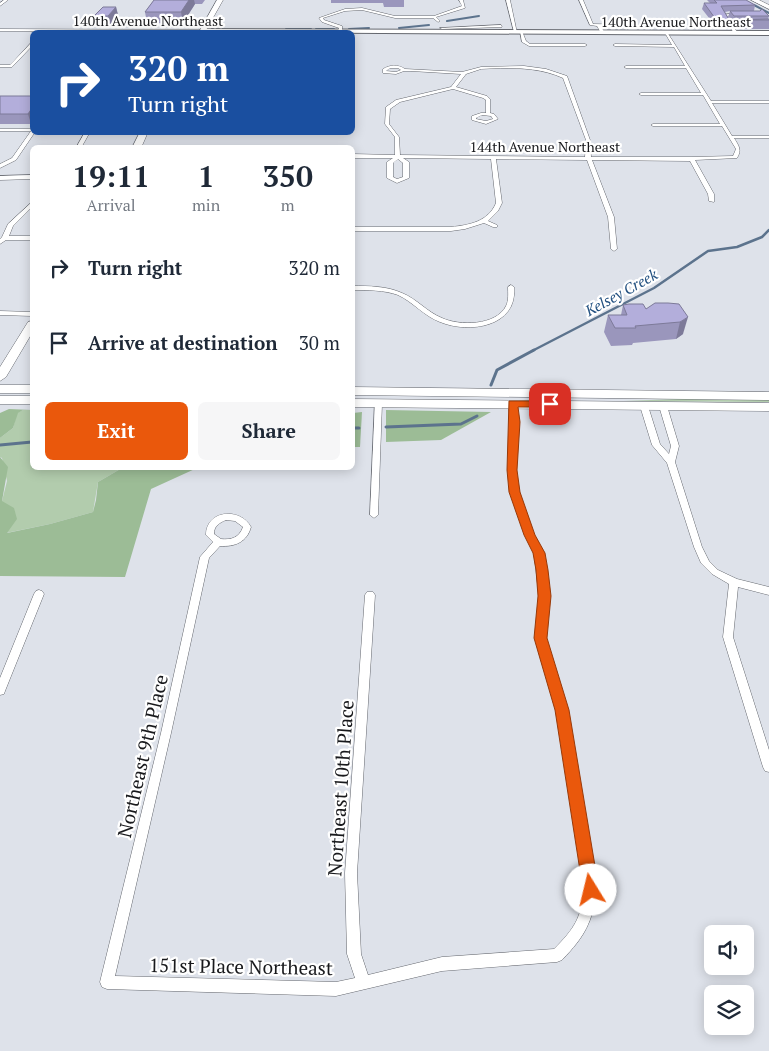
<!DOCTYPE html>
<html lang="en">
<head>
<meta charset="utf-8">
<style>
  :root { --surface:#fff; --page:#f6f6f7; --text:#1f2937; --muted:#747a83; --accent:#ea580c }
  body { margin:0; font-family:"PT Serif",serif; background:var(--page); color:var(--text); height:100vh; display:flex; flex-direction:column; font-size:19px; white-space:nowrap }
  * { box-sizing:border-box; margin:0 }
  p { font-size:16px; color:var(--muted) }
  .icon { flex:none; width:28px; height:28px; fill:none; stroke:currentColor; stroke-width:2; stroke-linecap:round; stroke-linejoin:round }
  .map { position:relative; flex:1; overflow:hidden }
  .sheet { position:absolute; left:30px; top:145px; width:325px; height:325px; display:flex; flex-direction:column; background:var(--surface); border-radius:8px; box-shadow:0 2px 12px #0003 }
  .sheet>* { flex:none }
  .hud { position:absolute; left:30px; top:30px; width:325px; height:105px; border-radius:8px; box-shadow:0 2px 12px #0003; background:#1a4fa0; color:#fff; overflow:hidden }
  .buttons { position:absolute; left:704px; top:925px; display:grid; gap:10px }
  .buttons a { display:grid; place-items:center; width:50px; height:50px; border-radius:8px; background:var(--surface); box-shadow:0 2px 12px #0003; font-size:25px }
  .pin { position:absolute; display:grid; place-items:center; width:42px; height:42px; color:#fff; margin:-21px; border-radius:10px; box-shadow:0 2px 8px #0006 }
  .me { position:absolute; width:55px; margin:-28px; rotate:351deg; stroke-linejoin:round; filter:drop-shadow(0 0 4px #0008) }
  .turn { display:flex; align-items:center; gap:18px; height:105px; padding:0 15px; font-size:22px }
  .turn .icon { width:65px; height:65px; stroke-width:2.5 }
  .turn b { display:block; font-size:35px; line-height:42px }
  .eta { display:flex; justify-content:space-evenly; align-items:center; height:85px; text-align:center }
  .eta b { font-size:30px; font-weight:700; line-height:35px }
  .button { display:flex; gap:10px; margin-top:auto; padding:10px 15px }
  .button a { flex:1; height:58px; border-radius:8px; background:var(--accent); color:#fff; font-size:20px; font-weight:700; line-height:58px; text-align:center }
  .button a+a { background:var(--page); color:var(--text) }
  ul { padding:0; list-style:none }
  li { display:flex; align-items:center; gap:15px; height:75px; padding:0 15px }
  li div { flex:1 }
  li b { display:block; font-size:19px }
  li em { font-style:normal }
  .map>svg:first-child { display:block }
</style>
</head>
<body>
<div class="map">
<svg width="769" height="1051" viewBox="0 0 769 1051">
  <rect width="100%" height="100%" fill="#dee2ea"/>
  <!-- green -->
  <g fill="#b2ccad">
    <path d="M704 398H769V402L624 401Z"/>
    <path d="M23 410H32V468H122L98 482 93 512 50 524 6 533 2 501 7 481 2 458 0 457V438L13 428 17 413Z"/>
  </g>
  <!-- forest -->
  <g fill="#9cbc96">
    <path d="M9 409 32 410H23L18 413 13 428 0 438V413Z"/>
    <path d="M386 410 491 412 441 440 386 442Z"/>
    <path d="M362 412 360 447H353V413Z"/>
    <path d="M0 457 8 467 2 501 14 508 17 519 7 533 50 524 93 512 96 500 98 482 122 468H197L151 489 125 577 0 576Z"/>
  </g>
  <g fill="none" stroke-linecap="round" stroke-linejoin="round">
    <!-- stream-far2 -->
    <g stroke="#5c738d" stroke-width="2">
      <path d="M754 5 769 13"/>
      <path d="M447 21 479 16"/>
      <path d="M399 28 429 25"/>
      <path d="M286 29H311"/>
      <path d="M316 29H334"/>
      <path d="M349 29 369 28"/>
    </g>
    <!-- stream-far1 -->
    <path stroke="#5c738d" stroke-width="2.5" d="M532 351 654 288 708 251 737 247 762 237 769 230"/>
    <!-- stream -->
    <g stroke="#5c738d" stroke-width="3">
      <path d="M491 385 497 370 534 350"/>
      <path d="M386 427 461 424 477 416"/>
      <path d="M352 428H359"/>
      <path d="M0 445 32 442"/>
    </g>
    <!-- minor casing -->
    <g stroke="#65686f" stroke-width="1">
      <g id="minor">
        <path d="M4 0H8L0 6V3Z"/>
        <path d="M459 0H463L465 8 436 17 440 21 438 22 433 18H395L362 10 345 11 323 18 324 20 342 26V32H338L339 28 322 22 319 18 345 9 362 8 395 16H434L462 6Z"/>
        <path d="M506 0H510L517 33 514 32Z"/>
        <path d="M579 0H583L593 24 636 25 601 26 604 32 601 33 597 26 590 25Z"/>
        <path d="M741 13 740 15 725 16 738 33 735 34 720 15Z"/>
        <path d="M501 25 502 27 442 29 440 28Z"/>
        <path d="M520 31H522L526 41 530 44H585L587 45 585 46H529L522 42Z"/>
        <path d="M667 32 711 101H769V103H712L732 136H769V138H734C739 146 742 150 737 158L695 160 714 194V202L709 201 708 194 690 161 592 160 614 217 617 249 614 251 611 249 608 217 587 160 496 159 502 203 498 211 488 221 497 225V227H493L484 223 465 229 451 231H352V227H451C469 225 488 222 496 203L491 159 403 158 409 162V178L397 183 387 178V162L393 158H352V154L395 155V137L385 124 386 107 396 100 451 87 461 74 411 71H404L396 74 383 73V69C390 65 397 64 405 69L462 72 481 67 524 66 546 69 567 76 590 140 591 157H692L733 156 736 149 722 126H653L651 125 653 124H720L703 95H641L639 94 641 93H701L686 68H626L624 67 626 66H685L674 47 615 46 613 45 615 44 672 45 665 33ZM390 68H398L401 70 396 72 386 71ZM501 68C523 68 543 69 563 78L586 140 585 157 400 155 399 137 389 124 390 109 400 102 453 89 483 98 486 100V113H481L472 116V120L486 124 498 119 494 114 490 113V99L487 96 456 87 466 74 481 69ZM482 115 491 116 493 119 486 121 476 119V118ZM398 159 403 163V177L397 179 393 177V163Z"/>
        <path d="M31 43H32V46L12 67H0V65H10Z"/>
        <path d="M0 129H32V132H35L16 160 0 168V164L12 158 31 131H0Z"/>
        <path d="M85 132H90L81 148H76Z"/>
        <path d="M32 175V179L0 180V176Z"/>
        <path d="M32 202V207L13 226 9 236H32V240H6L0 244V239L2 237 8 224Z"/>
        <path d="M511 285 514 287C518 327 469 334 440 322 424 316 413 302 398 295 384 290 368 290 352 290V286C369 286 387 286 402 293 417 299 427 312 442 318 459 326 496 326 506 306 509 300 508 293 508 287Z"/>
        <path d="M0 311 32 312V316L0 315Z"/>
        <path d="M375 401H381L382 403 378 515 374 518 370 515Z"/>
        <path d="M509 402H512L516 404 519 422 516 470 519 492 534 535 544 553 549 596 545 638 567 710 597 890C592 923 585 936 562 960L557 962 442 971 336 996 107 989 102 987 100 982 161 733 200 557 213 542 206 535C206 510 240 507 251 527 247 542 235 547 220 546L209 558 171 733 115 976 336 982 355 978 347 954 345 873 365 595 367 592H373L375 595 357 873 361 954 368 975 442 957 554 949C575 928 580 919 585 890L557 710 535 638 539 596 534 553 526 535 511 492 508 470 511 422 508 404ZM226 520 235 521 243 527C239 538 231 540 221 539L214 534C214 526 219 523 226 520Z"/>
        <path d="M641 404H644L648 406 660 444 669 454 671 446 659 406 663 404 667 406 679 446 675 462 702 547 709 561 718 570 737 579 769 587V595L738 587 733 637 769 750V772L765 771 763 767 723 637 729 584 712 574 701 563 694 547 667 463 652 445 640 406Z"/>
        <path d="M39 590 42 591 44 594 5 691 4 694 0 695V678L34 594 36 591Z"/>
      </g>
    </g>
    <!-- tertiary casing -->
    <g stroke="#65686f" stroke-width="1">
      <path id="tertiary" d="M0 29 203 30 205 31 203 32 0 31Z"/>
    </g>
    <!-- secondary casing -->
    <g stroke="#65686f" stroke-width="2">
      <path id="secondary" d="M203 29 769 31V35L201 32Z"/>
    </g>
    <!-- primary casing -->
    <g stroke="#65686f" stroke-width="1">
      <g id="primary">
        <path d="M217 0H223L205 32H199Z"/>
        <path d="M751 0H759L769 5V9Z"/>
        <path d="M140 132H148L141 148H132Z"/>
        <path d="M32 321V333L6 377 0 381V367L28 322Z"/>
        <rect x="0" y="385" width="32" height="8"/>
        <path d="M352 387 769 392V400L352 395Z"/>
        <rect x="0" y="396" width="32" height="8"/>
        <path d="M352 399 769 403V411L352 407Z"/>
      </g>
    </g>
    <!-- minor -->
    <use href="#minor" fill="#fff" fill-rule="evenodd"/>
    <!-- tertiary -->
    <use href="#tertiary" fill="#fff" fill-rule="evenodd"/>
    <!-- secondary -->
    <use href="#secondary" fill="#fff" fill-rule="evenodd"/>
    <!-- primary -->
    <use href="#primary" fill="#fff" fill-rule="evenodd"/>
  </g>
  <!-- wall -->
  <g fill="#9a96bc">
    <path d="M154 0H205L202 4H195L183 23H147L145 12Z"/>
    <path d="M331 0H404V7H384L383 3H331Z"/>
    <path d="M707 0H746L755 5 754 11 769 16 768 19H769V29H738L739 22H732L728 17 730 11 725 12 731 23 729 29 716 27 702 9 704 3H710Z"/>
    <path d="M116 7 118 15 110 25H96L94 16Z"/>
    <path d="M0 96H32L31 124H0Z"/>
    <path d="M679 304 683 334 676 339 633 343 632 345 611 346 604 332 608 315H621L623 305 646 309Z"/>
  </g>
  <!-- shaded-wall -->
  <g fill="#7d7a99">
    <path d="M189 0H194L195 4 183 23 181 12Z"/>
    <path d="M116 7 118 15 110 25 108 16Z"/>
    <path d="M32 108V122L31 124 28 114Z"/>
    <path d="M688 317 683 334 676 339 680 322Z"/>
  </g>
  <!-- building -->
  <g fill="#b3aedb" stroke="#7d7a99">
    <path d="M154 0H189L181 12H145Z"/>
    <path d="M714 0H746L755 5 721 6 731 23 717 21 704 3H717Z"/>
    <path d="M103 7H116L108 16H94Z"/>
    <path d="M762 9 769 16H734L730 11H760Z"/>
    <path d="M769 19V20H740Z"/>
    <path d="M0 96H32V108L28 114H0Z"/>
    <path d="M655 303H668L679 304 688 317 680 322 635 326 636 328H615L608 315H627L623 305 629 304H643L646 309Z"/>
  </g>
  <!-- route -->
  <path fill="#ea580c" stroke="#983908" d="M509 401H550L555 404 550 407H518L520 422 517 470 520 492 535 535 545 553 548 570 551 596 547 638 569 710 599 890 597 896 591 898 585 896 583 890 555 710 534 638 538 596 536 570 533 553 524 535 509 492 507 470Z"/>
  <g text-anchor="middle" dominant-baseline="central" stroke-width="4.5" stroke-linejoin="round" paint-order="stroke">
    <!-- far-street labels -->
    <g font-size="14" fill="#18191c" stroke="#fff">
      <text x="148" y="20">140th Avenue Northeast</text>
      <text x="676" y="21">140th Avenue Northeast</text>
      <text x="545" y="146">144th Avenue Northeast</text>
    </g>
    <!-- far-water labels -->
    <g font-size="15" font-style="italic" fill="#235181" stroke="#fff">
      <text transform="translate(621 292) rotate(-29)">Kelsey Creek</text>
    </g>
    <!-- near-street labels -->
    <g font-size="19" fill="#18191c" stroke="#fff">
      <text transform="translate(142 756) rotate(-77)">Northeast 9th Place</text>
      <text transform="translate(340 788) rotate(-86)">Northeast 10th Place</text>
      <text transform="translate(241 966) rotate(1)">151st Place Northeast</text>
    </g>
  </g>
</svg>
<div class="buttons">
<a><svg class="icon" aria-label="sound" viewBox="0 0 24 24"><path d="M4 9h4l5-4v14l-5-4H4zM17 9q2 3 0 6"/></svg></a>
<a><svg class="icon" aria-label="layers" viewBox="0 0 24 24"><path d="M12 4l9 5-9 5-9-5zM3 14l9 5 9-5"/></svg></a>
</div>
<div class="pin" style="left:550px;top:404px;background:#d93025"><svg class="icon" aria-label="arrive" viewBox="0 0 24 24"><path d="M6 21V4h12l-3 4 3 4H6"/></svg></div>
<svg class="me" style="left:591px;top:890px" viewBox="-20 -20 40 40"><circle r="19" fill="#fff"/><path d="M0-13L10 11 0 6-10 11z" fill="#ea580c"/></svg>
<div class="hud">
<div class="turn"><svg class="icon" aria-label="right" viewBox="0 0 24 24"><path d="M7 20v-9h11M14 6l5 5-5 5"/></svg><div><b>320 m</b>Turn right</div></div>
</div>
<section class="sheet">
<div class="eta">
<div><b>19:11</b><p>Arrival</p></div>
<div><b>1</b><p>min</p></div>
<div><b>350</b><p>m</p></div>
</div>
<ul>
<li><svg class="icon" aria-label="right" viewBox="0 0 24 24"><path d="M7 20v-9h11M14 6l5 5-5 5"/></svg><div><b>Turn right</b></div><em>320 m</em></li>
<li><svg class="icon" aria-label="arrive" viewBox="0 0 24 24"><path d="M6 21V4h12l-3 4 3 4H6"/></svg><div><b>Arrive at destination</b></div><em>30 m</em></li>
</ul>
<div class="button"><a>Exit</a><a>Share</a></div>
</section>
</div>
</body>
</html>
